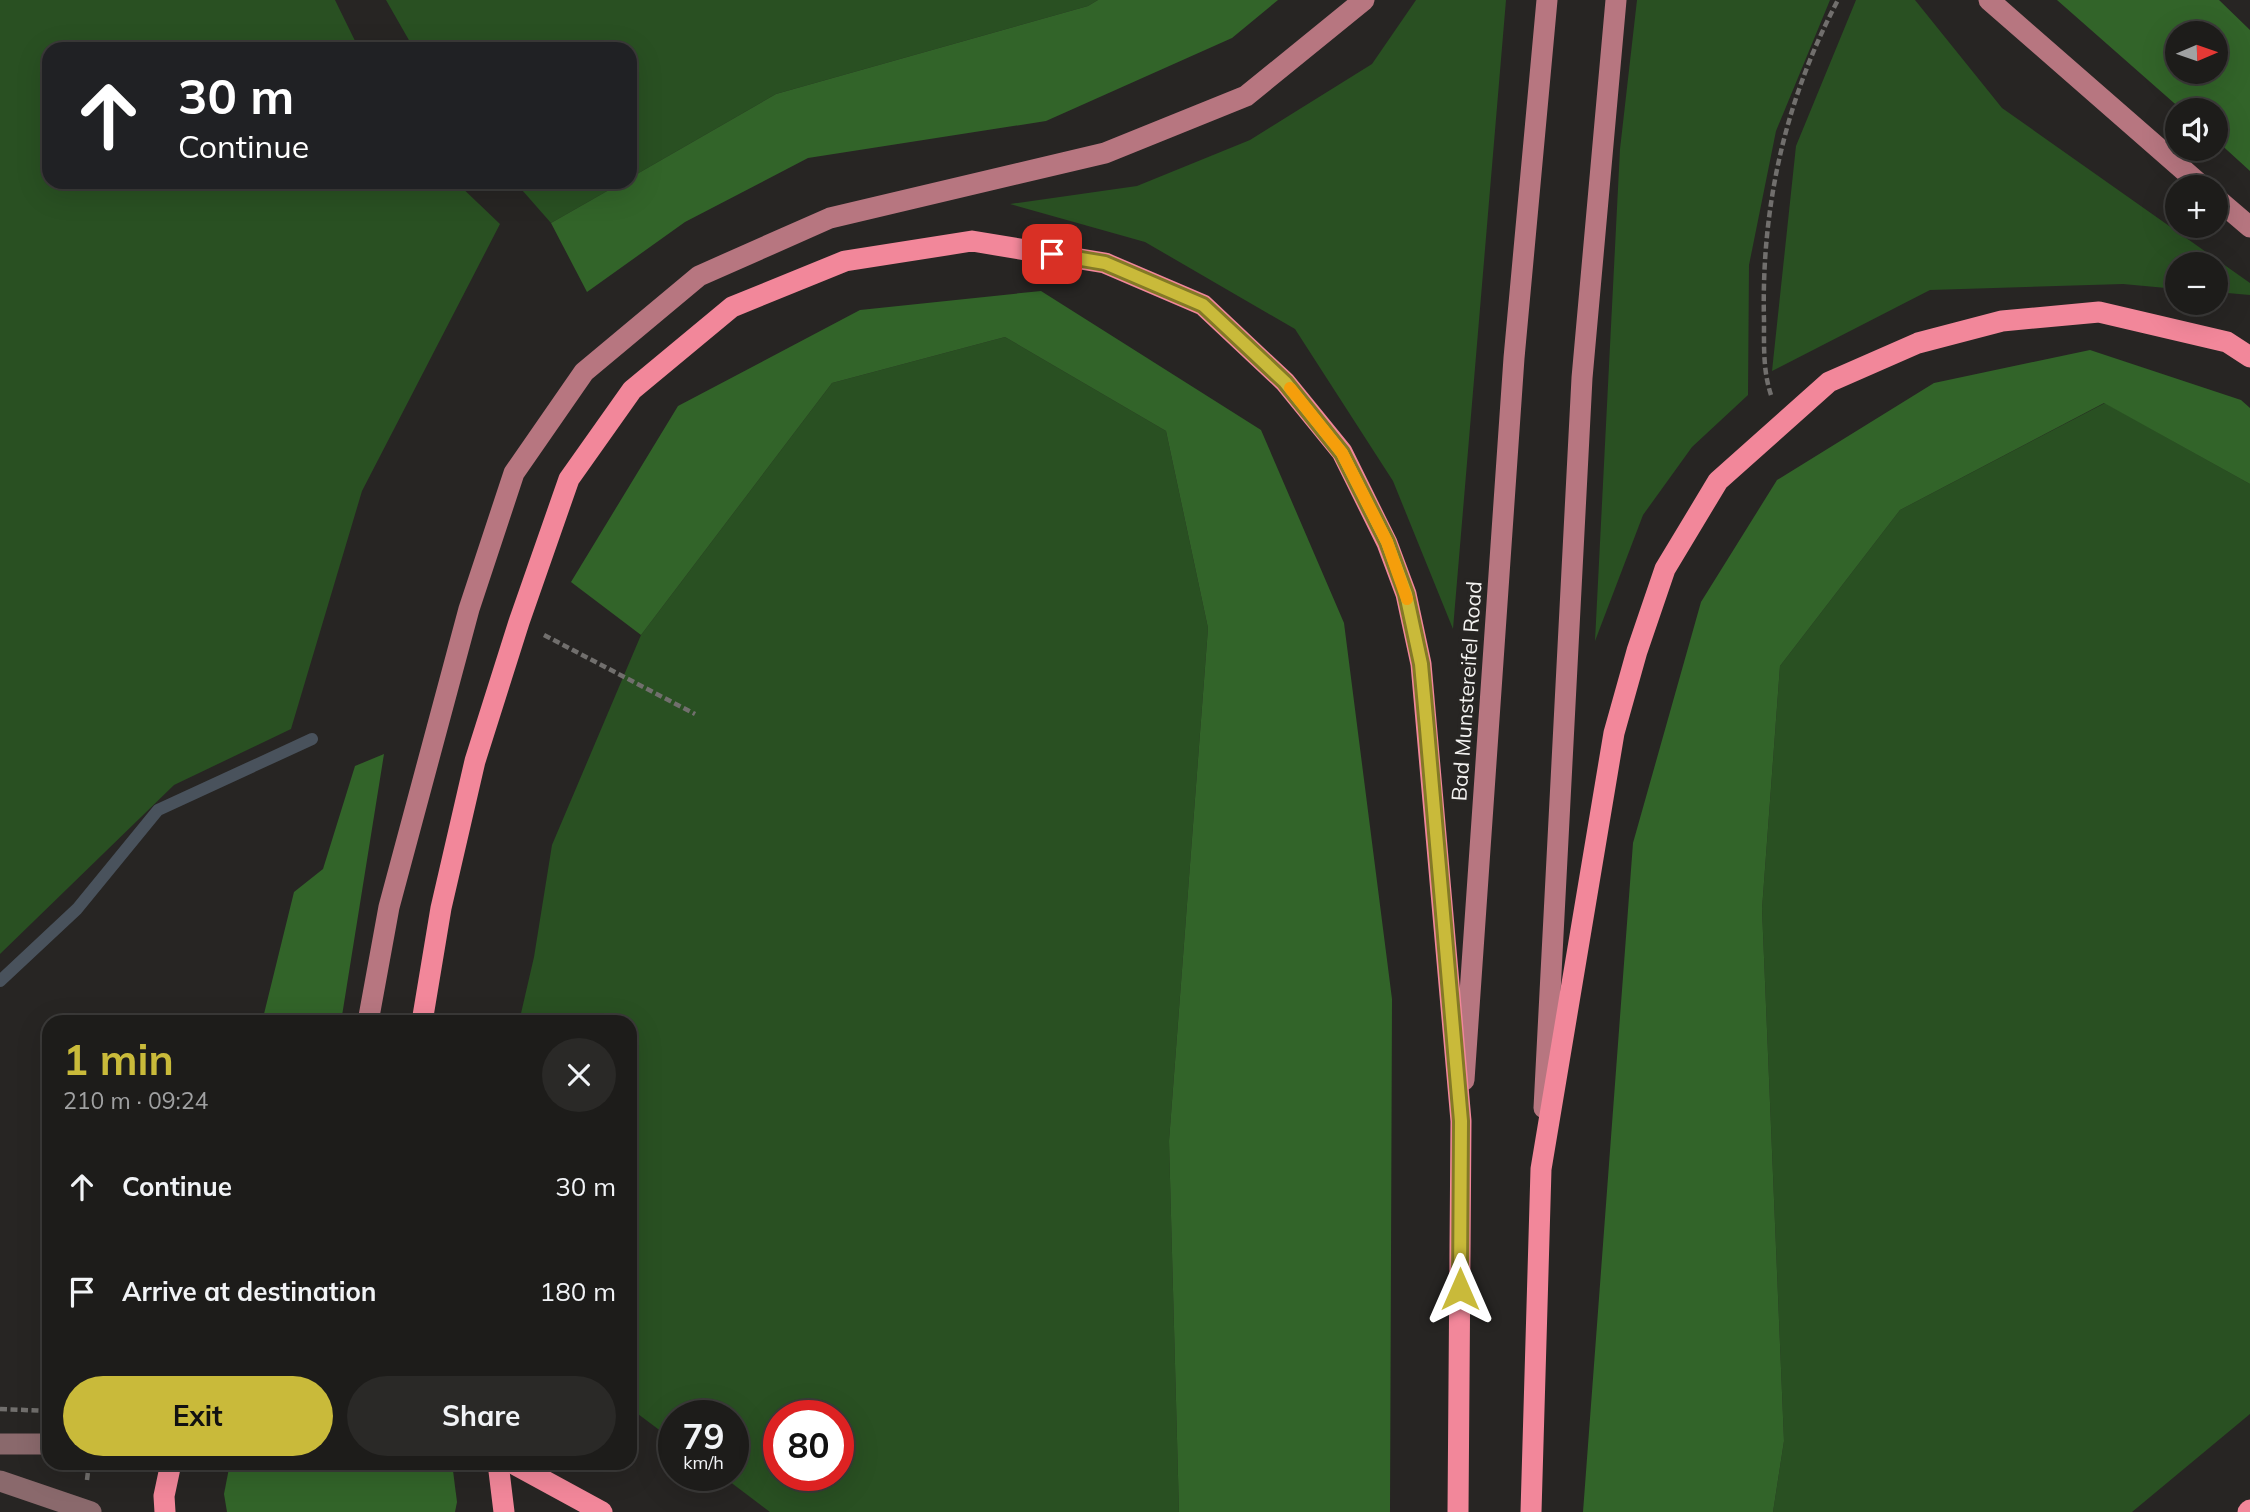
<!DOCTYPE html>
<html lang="en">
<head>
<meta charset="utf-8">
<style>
  :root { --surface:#1d1c1a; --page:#2a2927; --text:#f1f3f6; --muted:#a0a1a2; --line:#3b3a39; --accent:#c9ba3a }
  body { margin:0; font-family:Mulish,sans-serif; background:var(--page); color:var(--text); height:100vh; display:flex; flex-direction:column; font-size:26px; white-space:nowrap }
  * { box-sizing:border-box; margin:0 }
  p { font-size:23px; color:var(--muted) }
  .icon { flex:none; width:38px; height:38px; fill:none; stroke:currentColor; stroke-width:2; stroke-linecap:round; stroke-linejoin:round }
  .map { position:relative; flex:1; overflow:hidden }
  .panel { position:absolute; left:42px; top:1015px; width:595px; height:455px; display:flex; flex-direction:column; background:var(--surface); border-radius:21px; box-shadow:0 7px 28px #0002,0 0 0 2px var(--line) }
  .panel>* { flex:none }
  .banner { position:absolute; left:42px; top:42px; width:595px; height:147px; border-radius:21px; box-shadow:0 7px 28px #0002,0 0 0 2px var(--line); background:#202124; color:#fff; overflow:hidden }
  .needle { width:46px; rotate:88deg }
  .buttons { position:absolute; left:2165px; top:21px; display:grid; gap:14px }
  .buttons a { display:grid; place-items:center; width:63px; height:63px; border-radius:50%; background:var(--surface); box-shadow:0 7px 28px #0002,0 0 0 2px var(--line); font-size:35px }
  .speed { position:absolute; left:658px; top:1400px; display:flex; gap:14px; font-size:35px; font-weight:700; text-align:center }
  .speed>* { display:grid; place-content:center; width:91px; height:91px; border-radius:50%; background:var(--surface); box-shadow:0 7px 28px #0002,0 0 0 2px var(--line); line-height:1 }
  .speed small { font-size:18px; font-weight:400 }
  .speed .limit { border:10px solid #d22; background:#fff; color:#111 }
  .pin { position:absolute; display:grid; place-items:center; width:60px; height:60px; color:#fff; margin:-30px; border-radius:14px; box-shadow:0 4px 10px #0006 }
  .me { position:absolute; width:77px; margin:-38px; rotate:0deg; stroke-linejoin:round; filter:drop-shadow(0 0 5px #0008) }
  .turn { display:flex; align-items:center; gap:24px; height:147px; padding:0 21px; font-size:32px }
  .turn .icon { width:91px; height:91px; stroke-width:2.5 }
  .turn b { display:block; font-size:49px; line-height:60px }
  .round { display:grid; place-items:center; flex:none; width:74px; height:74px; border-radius:37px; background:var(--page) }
  .head { display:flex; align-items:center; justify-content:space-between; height:119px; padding:0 21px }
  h1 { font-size:42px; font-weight:700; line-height:52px; color:var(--accent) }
  .action { display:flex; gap:14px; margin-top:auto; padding:14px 21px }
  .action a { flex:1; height:80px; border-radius:42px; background:var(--accent); color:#111; font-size:28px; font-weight:700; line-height:80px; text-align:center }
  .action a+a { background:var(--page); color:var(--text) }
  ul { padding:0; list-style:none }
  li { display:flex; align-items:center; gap:21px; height:105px; padding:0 21px }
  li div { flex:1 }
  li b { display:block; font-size:26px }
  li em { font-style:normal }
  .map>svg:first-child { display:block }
</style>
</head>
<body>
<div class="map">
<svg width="2250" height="1512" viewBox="0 0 2250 1512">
  <rect width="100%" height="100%" fill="#272523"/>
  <!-- green -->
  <g fill="#295022" fill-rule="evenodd">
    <path d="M0 0H335L359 49H49V182H456L500 224 362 491 291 729 174 785 0 954Z"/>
    <path d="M386 0H1098L1088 6 776 94 630 178V49H414Z"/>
    <path d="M1416 0H1506L1453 629 1393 481 1295 329 1145 242 1010 204 1137 186 1250 140 1372 64Z"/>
    <path d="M1637 0H1830L1776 131 1749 265 1748 395 1692 447 1643 515 1595 641 1620 149Z"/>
    <path d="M1856 0H1915L2002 108 2250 283V295L2216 292V264H2177V289L2123 284 1930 290 1772 371 1796 146Z"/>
    <path d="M515 182H623L551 223Z"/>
    <path d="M1005 337 1166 431 1208 628 1169 1141 1179 1512H770L721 1475H733V1416H674V1441L630 1408V1022H519L534 957 552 845 641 635 832 383ZM779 1416H838V1475H779Z"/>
    <path d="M2105 403 2250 484V1414L2132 1512H1773L1784 1441 1762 909 1780 666 1900 510Z"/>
  </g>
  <!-- forest -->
  <g fill="#326429" fill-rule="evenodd">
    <path d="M1098 0H1278L1232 38 1046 121 808 158 685 222 587 292 551 223 623 182H630V178L776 94 1088 6Z"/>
    <path d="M2057 0H2219L2250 30V171L2216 140V110H2182ZM2177 33H2216V72H2177Z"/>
    <path d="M1041 291 1261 430 1344 623 1392 999 1390 1512H1179L1169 1141 1208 628 1166 431 1005 337 832 383 641 635 571 582 678 406 860 310Z"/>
    <path d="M2090 350 2241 400 2250 408V484L2104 403 1900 510 1780 666 1762 909 1784 1441 1773 1512H1583L1633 843 1701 602 1777 480 1934 383Z"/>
    <path d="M384 754 341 1022H262L294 892 323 869 355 766Z"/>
    <path d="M230 1463H452L457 1502 455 1512H227L224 1494Z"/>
  </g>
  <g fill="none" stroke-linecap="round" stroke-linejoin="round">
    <!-- stream -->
    <path stroke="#49525c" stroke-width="12" d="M0 981 77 909 158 810 312 739"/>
    <!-- path -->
    <g stroke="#716f6d" stroke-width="4.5" stroke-dasharray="7 3.5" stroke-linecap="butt">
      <path d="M1771 395C1763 371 1764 346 1764 321 1761 208 1785 100 1838 0"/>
      <path d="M544 635 695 714"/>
      <path d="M0 1409 49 1411"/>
      <path d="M87 1480 89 1463"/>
    </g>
    <!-- secondary -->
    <g stroke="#8a696c" stroke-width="21">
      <path d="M0 1444H49"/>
      <path d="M0 1481 91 1512"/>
    </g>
    <!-- primary -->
    <g stroke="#b77680" stroke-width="21">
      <path d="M1989 0 2203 187"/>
      <path d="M2216 198 2250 227"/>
      <path d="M368 1022 389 907 469 609 514 473 584 372 699 276 830 218 1105 153 1246 96 1364 0"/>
      <path d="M1464 1080 1514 358 1547 0"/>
      <path d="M1544 1108 1582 378 1616 0"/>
    </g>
    <!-- highway -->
    <g stroke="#f2879a" stroke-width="21">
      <path d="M422 1022 441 908 475 761 519 622 569 479 632 390 732 307 845 261 972 241 1105 263 1203 305 1285 382 1342 452 1387 543 1406 594 1421 664 1461 1121 1458 1512"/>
      <path d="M498 1463 504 1512"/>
      <path d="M512 1463 602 1512"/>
      <path d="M165 1512 164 1496 171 1463"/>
      <path d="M1531 1512 1541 1169 1614 733 1637 651 1665 569 1718 481 1829 382 1918 343 2002 321 2099 312 2227 342 2250 357"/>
      <path d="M2248 1512 2250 1510"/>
    </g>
  </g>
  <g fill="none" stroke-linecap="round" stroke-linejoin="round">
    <!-- route casing -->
    <g stroke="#837926" stroke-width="18">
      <path id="route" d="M1052 254 1105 263 1203 305 1285 382 1342 453 1387 542 1406 594 1421 664 1427 729 1461 1121 1460 1289"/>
    </g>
    <!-- route -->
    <use href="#route" stroke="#c9ba3a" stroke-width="12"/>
    <!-- slow -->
    <path stroke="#f59e0b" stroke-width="12" d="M1290 388 1342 453 1387 542 1407 599"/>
  </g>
  <g text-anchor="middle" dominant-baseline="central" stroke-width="7" stroke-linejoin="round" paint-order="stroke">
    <!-- street labels -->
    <g font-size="21" fill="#f3f2f0" stroke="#272523">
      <text transform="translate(1466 691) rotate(-86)">Bad Munstereifel Road</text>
    </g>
  </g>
</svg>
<div class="buttons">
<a><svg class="needle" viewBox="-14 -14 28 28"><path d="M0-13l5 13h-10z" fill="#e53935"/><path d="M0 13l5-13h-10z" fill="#a0a1a2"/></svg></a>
<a><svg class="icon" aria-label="sound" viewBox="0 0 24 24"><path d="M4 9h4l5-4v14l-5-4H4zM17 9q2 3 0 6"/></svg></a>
<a>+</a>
<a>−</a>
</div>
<div class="speed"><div>79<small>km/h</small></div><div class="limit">80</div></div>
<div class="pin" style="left:1052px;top:254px;background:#d93025"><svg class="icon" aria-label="arrive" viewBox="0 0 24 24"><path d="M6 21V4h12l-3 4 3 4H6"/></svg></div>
<svg class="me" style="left:1460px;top:1289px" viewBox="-20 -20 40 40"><path d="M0-17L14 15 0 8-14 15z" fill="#c9ba3a" stroke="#fff" stroke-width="4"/></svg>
<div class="banner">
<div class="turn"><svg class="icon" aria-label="ahead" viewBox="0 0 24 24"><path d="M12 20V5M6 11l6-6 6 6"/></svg><div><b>30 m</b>Continue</div></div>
</div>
<section class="panel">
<div class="head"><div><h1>1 min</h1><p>210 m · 09:24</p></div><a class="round"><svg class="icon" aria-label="close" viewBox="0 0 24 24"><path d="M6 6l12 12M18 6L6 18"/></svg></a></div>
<ul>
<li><svg class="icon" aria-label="ahead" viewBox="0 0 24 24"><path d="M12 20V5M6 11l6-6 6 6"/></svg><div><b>Continue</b></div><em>30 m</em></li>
<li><svg class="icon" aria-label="arrive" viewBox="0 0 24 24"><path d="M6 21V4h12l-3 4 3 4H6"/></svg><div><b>Arrive at destination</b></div><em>180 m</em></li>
</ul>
<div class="action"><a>Exit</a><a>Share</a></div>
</section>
</div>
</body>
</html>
